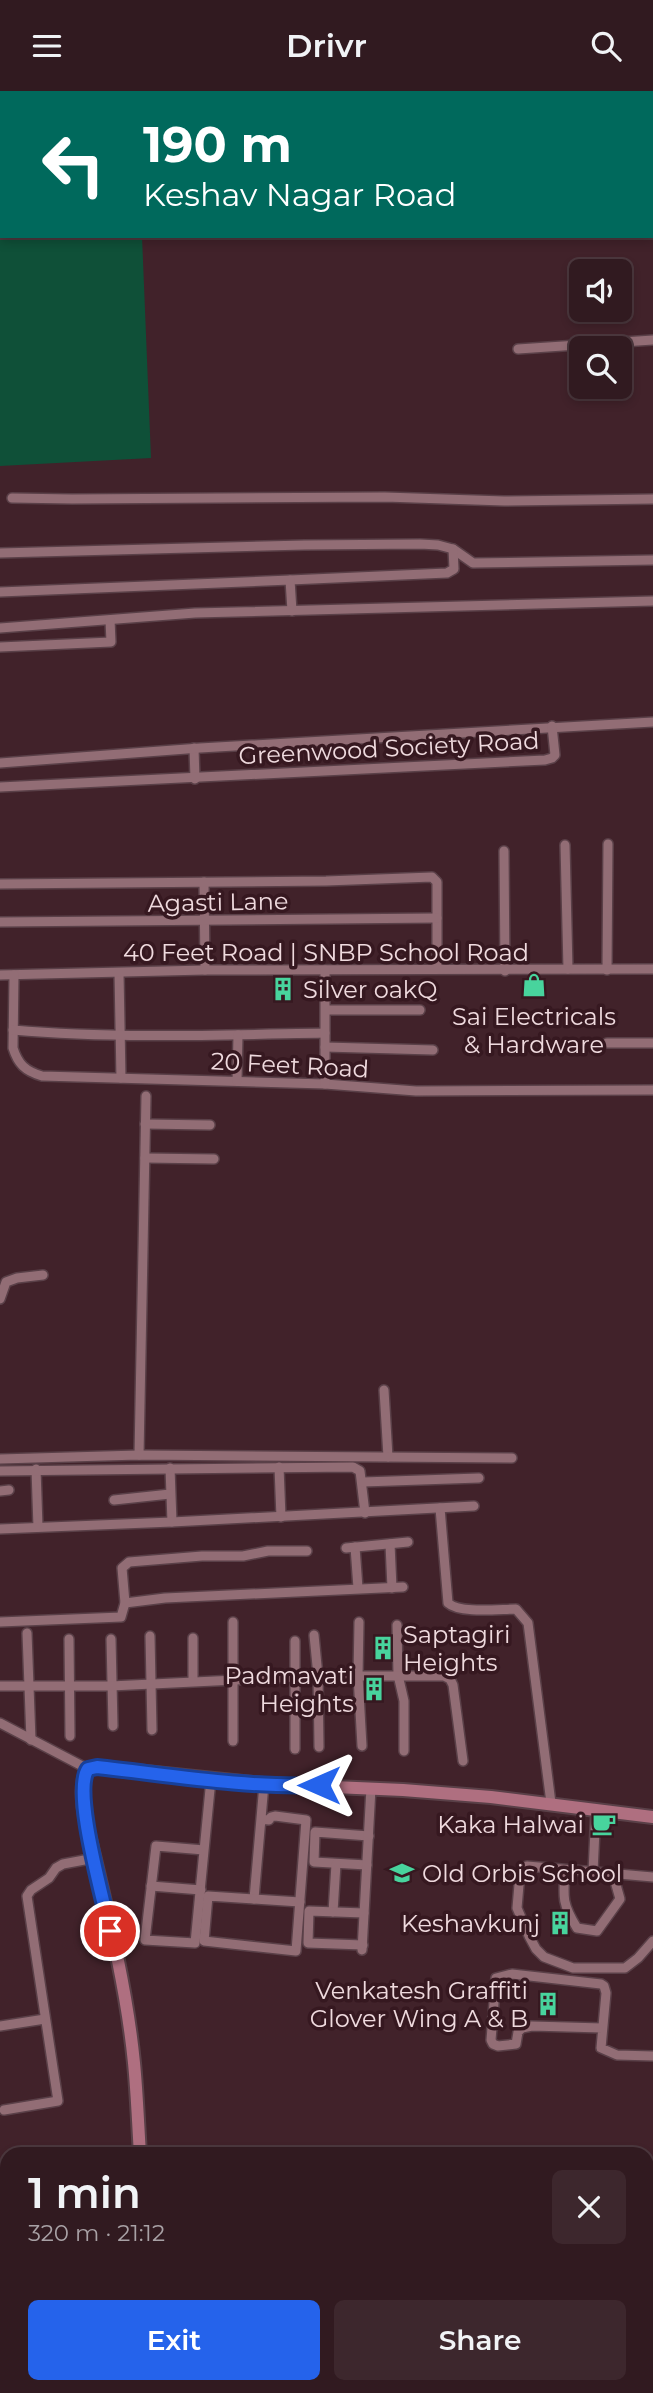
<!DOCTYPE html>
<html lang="en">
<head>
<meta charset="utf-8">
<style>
  :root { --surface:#311a20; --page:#3d272d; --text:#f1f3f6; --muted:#a8a1a5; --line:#4c383e; --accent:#2563eb }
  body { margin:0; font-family:Montserrat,sans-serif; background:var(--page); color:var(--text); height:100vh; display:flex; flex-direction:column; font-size:26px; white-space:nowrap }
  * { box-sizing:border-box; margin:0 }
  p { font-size:23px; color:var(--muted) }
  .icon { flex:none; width:38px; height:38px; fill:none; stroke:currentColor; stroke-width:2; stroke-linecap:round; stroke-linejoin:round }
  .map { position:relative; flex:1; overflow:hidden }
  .side { position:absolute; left:0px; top:2056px; width:654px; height:247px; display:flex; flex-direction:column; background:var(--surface); border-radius:21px 21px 0 0; box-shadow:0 4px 10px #0003,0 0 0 2px var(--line) }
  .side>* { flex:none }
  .top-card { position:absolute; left:0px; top:0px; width:654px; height:147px; box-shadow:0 4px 10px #0003,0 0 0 2px var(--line); background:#00695c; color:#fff; overflow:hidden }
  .controls { position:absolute; left:569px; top:168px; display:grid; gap:14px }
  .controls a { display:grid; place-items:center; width:63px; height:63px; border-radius:10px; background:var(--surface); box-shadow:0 4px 10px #0003,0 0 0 2px var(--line); font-size:35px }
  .pin { position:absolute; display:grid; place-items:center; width:60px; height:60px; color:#fff; margin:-30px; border:4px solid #fff; border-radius:50%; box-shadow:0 2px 7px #0007 }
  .me { position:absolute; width:77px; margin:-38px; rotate:270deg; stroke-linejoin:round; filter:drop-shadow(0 0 5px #0008) }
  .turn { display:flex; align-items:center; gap:24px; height:147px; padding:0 28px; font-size:32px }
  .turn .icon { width:91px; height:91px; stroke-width:2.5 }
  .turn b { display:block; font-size:49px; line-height:60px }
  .round { display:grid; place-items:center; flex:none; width:74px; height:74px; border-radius:10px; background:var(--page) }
  .overview { display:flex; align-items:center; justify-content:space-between; height:119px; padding:0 28px }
  h1 { font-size:42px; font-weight:600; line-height:52px }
  .button { display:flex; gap:14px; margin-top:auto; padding:14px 28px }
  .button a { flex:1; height:80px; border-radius:10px; background:var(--accent); color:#fff; font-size:28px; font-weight:600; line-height:80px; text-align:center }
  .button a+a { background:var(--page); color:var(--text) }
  header { display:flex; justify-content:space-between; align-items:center; height:91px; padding:0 28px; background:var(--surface); font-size:32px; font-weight:600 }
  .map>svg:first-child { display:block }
</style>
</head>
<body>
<header><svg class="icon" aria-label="menu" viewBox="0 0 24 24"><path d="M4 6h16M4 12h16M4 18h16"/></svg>Drivr<svg class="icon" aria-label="search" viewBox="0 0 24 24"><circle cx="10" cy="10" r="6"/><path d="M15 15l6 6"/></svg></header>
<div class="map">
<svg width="653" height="2302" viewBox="0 0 653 2302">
  <rect width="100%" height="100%" fill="#41222a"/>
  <!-- green -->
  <path fill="#0f5038" d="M0 0H154L2 2V145H142L151 367 0 375Z"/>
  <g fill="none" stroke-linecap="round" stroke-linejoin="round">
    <!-- street casing -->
    <g stroke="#5a4048" stroke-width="12">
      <g id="street">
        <path d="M547 2 574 0"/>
        <path d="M518 258 653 249"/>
        <path d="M12 407 72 408 385 406 504 410 653 408"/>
        <path d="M0 462 305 454 420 453 438 454 453 458 473 472 653 469"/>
        <path d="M290 489 447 482 454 478 453 458"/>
        <path d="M0 501 290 489 292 520"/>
        <path d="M0 537 195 522 653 510"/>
        <path d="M0 556 111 551 110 529"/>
        <path d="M194 657 195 688"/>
        <path d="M0 672 200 657 653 631"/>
        <path d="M0 696 545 669 552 667 555 664 552 635"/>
        <path d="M565 754 568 878"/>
        <path d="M504 760 505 880"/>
        <path d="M204 791 205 879"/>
        <path d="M0 793 326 790 432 786 437 791V878"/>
        <path d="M0 831 437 827"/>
        <path d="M607 879 608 753"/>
        <path d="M119 882 121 987"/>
        <path d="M0 884 205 879 653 878"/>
        <path d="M14 884 13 957C18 973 25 980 42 985L325 993 416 1000 653 999"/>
        <path d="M326 919H420"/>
        <path d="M13 939C116 948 222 944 325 942"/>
        <path d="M607 952H653"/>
        <path d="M325 956 433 959"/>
        <path d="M237 990 238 944"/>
        <path d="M325 993V879"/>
        <path d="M145 1033 210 1034"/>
        <path d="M145 1067 214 1068"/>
        <path d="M0 1208 6 1191 17 1187 43 1184"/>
        <path d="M384 1299 388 1366"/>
        <path d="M139 1364 146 1005"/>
        <path d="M0 1368 139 1364 512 1367"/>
        <path d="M279 1376 281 1426"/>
        <path d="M170 1377 172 1431"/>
        <path d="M36 1378 38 1436"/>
        <path d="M0 1380 353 1376 360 1380 365 1422"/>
        <path d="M363 1391 479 1387"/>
        <path d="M0 1400 9 1399"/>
        <path d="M114 1409 170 1403"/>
        <path d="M440 1417 448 1512C460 1523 500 1518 516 1518L528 1532 551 1712"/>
        <path d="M0 1438 172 1431 474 1415"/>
        <path d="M390 1453 392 1497"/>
        <path d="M355 1456 358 1497"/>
        <path d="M346 1457 408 1451"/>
        <path d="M125 1512 165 1507 403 1496"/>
        <path d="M0 1531 121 1526 125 1512 122 1477 129 1471 202 1465H243L268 1460H307"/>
        <path d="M359 1531 358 1585 362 1655"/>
        <path d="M397 1534 398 1584 404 1610V1660"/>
        <path d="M27 1542 31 1649"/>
        <path d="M314 1544 318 1585 319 1656"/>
        <path d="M150 1545 152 1639"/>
        <path d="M193 1547V1590"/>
        <path d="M69 1548 70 1645"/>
        <path d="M111 1548 113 1635"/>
        <path d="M295 1550V1658"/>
        <path d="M0 1595H111L318 1585H444L450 1588 453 1594 463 1670"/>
        <path d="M0 1632 88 1678"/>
        <path d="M233 1650V1531"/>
        <path d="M261 1728 269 1729 271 1726 275 1725 306 1729 296 1860 204 1850 208 1805 254 1808 255 1796 264 1693"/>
        <path d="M204 1759 156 1755 145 1849 195 1852 211 1688"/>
        <path d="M367 1774 314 1771 315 1741 369 1745"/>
        <path d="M565 1779C563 1806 562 1813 577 1837L597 1840 620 1808 613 1783"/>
        <path d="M593 1781 596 1718"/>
        <path d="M653 1786 527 1775 520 1782 517 1817 529 1845 536 1858 544 1866 573 1877H625L638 1867 653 1850"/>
        <path d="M151 1795 201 1799"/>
        <path d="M254 1808 300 1811"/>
        <path d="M333 1821 336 1773"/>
        <path d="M363 1854 308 1852 309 1820 364 1822"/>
        <path d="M362 1859 371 1697"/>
        <path d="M0 1935 45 1928"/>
        <path d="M602 1937 532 1935 522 1937 518 1941 516 1953 498 1955 493 1953 491 1949 496 1887 512 1883 601 1893 604 1895 606 1902 601 1957 617 1964 653 1965"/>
        <path d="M4 2019 58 2010 27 1805 31 1799 49 1787 56 1777 63 1773 95 1767"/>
        <path d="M648 2226 653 2225"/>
      </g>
    </g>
    <!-- secondary casing -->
    <g stroke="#5a4048" stroke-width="16">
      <g id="secondary">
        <path d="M140 2063C138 2033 137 2002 134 1972 127 1900 109 1827 92 1756 87 1737 76 1695 88 1678L97 1676 264 1693 403 1699 491 1706 653 1726"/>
        <path d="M0 2275 7 2286"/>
        <path d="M18 2296 32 2302"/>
        <path d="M159 2296 161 2302"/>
      </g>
    </g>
    <!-- street -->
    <use href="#street" stroke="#926d75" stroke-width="9"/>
    <!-- secondary -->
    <use href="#secondary" stroke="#af6f80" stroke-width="12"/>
  </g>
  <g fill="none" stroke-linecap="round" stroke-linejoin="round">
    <!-- route casing -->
    <g stroke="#184099" stroke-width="18">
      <path id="route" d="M110 1840C104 1809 72 1701 88 1678L97 1676C170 1684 245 1697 319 1694"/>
    </g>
    <!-- route -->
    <use href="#route" stroke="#2563eb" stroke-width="12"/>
  </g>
  <!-- icons -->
  <defs>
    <g id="shop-bare" transform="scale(1.89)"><path d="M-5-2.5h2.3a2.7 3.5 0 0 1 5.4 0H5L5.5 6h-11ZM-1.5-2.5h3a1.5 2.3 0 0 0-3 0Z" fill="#48d49d" stroke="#361820" stroke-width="2.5" paint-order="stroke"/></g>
    <g id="building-bare" transform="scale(1.89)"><path d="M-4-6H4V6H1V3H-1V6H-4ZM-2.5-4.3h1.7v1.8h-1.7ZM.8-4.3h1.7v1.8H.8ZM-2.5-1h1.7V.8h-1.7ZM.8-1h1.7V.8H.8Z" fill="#48d49d" stroke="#361820" stroke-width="2.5" paint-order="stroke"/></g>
    <g id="cafe-bare" transform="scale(1.89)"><path d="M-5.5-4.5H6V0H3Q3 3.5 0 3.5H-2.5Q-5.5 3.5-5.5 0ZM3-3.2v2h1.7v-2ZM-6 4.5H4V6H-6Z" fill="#48d49d" stroke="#361820" stroke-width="2.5" paint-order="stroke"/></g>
    <g id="school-bare" transform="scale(1.89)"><path d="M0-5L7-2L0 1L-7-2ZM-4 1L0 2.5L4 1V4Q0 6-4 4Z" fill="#48d49d" stroke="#361820" stroke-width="2.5" paint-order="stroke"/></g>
  </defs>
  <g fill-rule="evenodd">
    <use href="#shop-bare" x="534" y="894"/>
    <use href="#building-bare" x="283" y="898"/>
    <use href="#building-bare" x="383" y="1557"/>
    <use href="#building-bare" x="374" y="1598"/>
    <use href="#cafe-bare" x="604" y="1733"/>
    <use href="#school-bare" x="402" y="1782"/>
    <use href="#building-bare" x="560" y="1832"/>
    <use href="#building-bare" x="548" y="1913"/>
  </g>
  <g text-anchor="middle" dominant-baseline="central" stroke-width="7" stroke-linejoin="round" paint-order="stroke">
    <!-- street labels -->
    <g font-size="24" fill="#efdade" stroke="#361820">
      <text transform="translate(389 657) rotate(-3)">Greenwood Society Road</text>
      <text transform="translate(218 811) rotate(-1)">Agasti Lane</text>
      <text x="326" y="861">40 Feet Road | SNBP School Road</text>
      <text transform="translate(290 974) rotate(3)">20 Feet Road</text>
    </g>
    <!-- poi labels -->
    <g font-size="24" fill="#efdade" stroke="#361820" text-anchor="end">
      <text x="303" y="898" text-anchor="start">Silver oakQ</text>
      <text x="534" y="925" text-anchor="middle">Sai Electricals<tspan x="534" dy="28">&amp; Hardware</tspan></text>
      <text x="403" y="1543" text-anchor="start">Saptagiri<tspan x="403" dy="28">Heights</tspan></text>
      <text x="354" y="1584">Padmavati<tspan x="354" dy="28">Heights</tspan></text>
      <text x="584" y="1733">Kaka Halwai</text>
      <text x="422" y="1782" text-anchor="start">Old Orbis School</text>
      <text x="540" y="1832">Keshavkunj</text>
      <text x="528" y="1899">Venkatesh Graffiti<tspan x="528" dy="28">Glover Wing A &amp; B</tspan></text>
    </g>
  </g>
</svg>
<div class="controls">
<a><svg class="icon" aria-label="sound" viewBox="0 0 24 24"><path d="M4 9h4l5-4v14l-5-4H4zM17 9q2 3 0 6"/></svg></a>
<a><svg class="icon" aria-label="search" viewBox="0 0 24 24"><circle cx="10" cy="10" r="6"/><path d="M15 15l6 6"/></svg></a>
</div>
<div class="pin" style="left:110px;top:1840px;background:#d93025"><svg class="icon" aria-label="arrive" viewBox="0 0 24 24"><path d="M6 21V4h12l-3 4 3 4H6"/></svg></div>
<svg class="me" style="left:319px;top:1694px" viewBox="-20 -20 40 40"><path d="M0-17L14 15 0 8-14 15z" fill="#2563eb" stroke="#fff" stroke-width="4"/></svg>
<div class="top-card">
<div class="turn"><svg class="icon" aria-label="left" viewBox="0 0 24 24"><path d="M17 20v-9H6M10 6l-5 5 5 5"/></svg><div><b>190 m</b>Keshav Nagar Road</div></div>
</div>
<section class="side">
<div class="overview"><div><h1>1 min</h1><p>320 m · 21:12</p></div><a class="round"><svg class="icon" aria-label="close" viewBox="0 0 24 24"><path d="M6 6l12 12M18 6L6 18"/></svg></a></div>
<div class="button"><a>Exit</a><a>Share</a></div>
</section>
</div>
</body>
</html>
